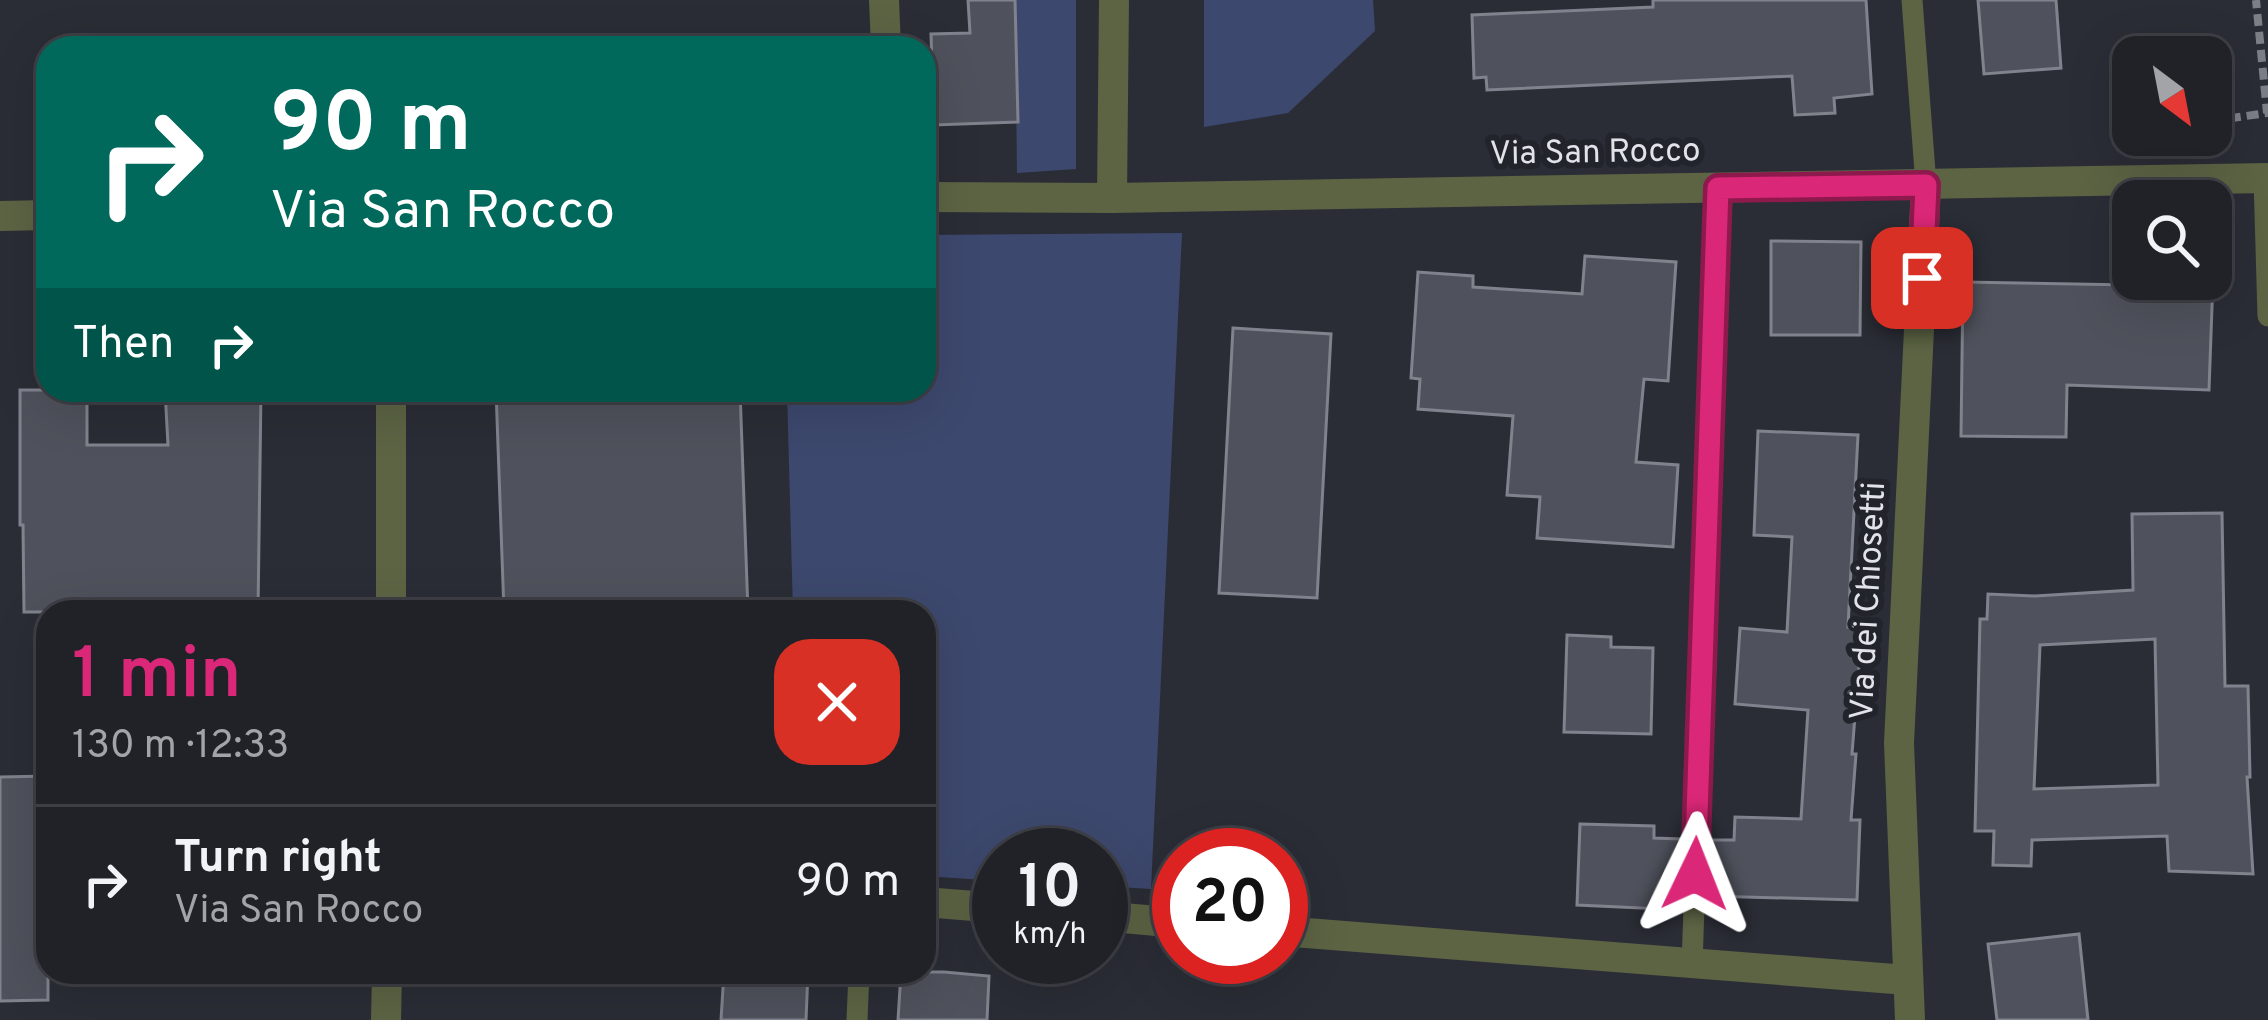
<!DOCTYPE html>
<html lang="en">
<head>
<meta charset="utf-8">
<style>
  :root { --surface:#202228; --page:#2d2f34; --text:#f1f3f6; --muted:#a2a4a8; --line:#3d3f45; --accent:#db2777 }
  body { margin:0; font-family:Overpass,sans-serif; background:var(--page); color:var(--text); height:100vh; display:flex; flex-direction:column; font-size:45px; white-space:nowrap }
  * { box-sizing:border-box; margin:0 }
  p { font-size:39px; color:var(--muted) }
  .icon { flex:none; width:66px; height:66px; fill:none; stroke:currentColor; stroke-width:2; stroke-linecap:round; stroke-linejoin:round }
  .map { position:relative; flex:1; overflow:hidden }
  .sheet { position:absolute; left:36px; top:600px; width:900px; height:384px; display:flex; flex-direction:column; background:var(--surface); border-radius:36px; box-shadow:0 12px 48px #0002,0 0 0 3px var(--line) }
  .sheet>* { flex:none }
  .hud { position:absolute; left:36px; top:36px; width:900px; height:366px; border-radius:36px; box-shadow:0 12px 48px #0002,0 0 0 3px var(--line); background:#00695c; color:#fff; overflow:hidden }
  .needle { width:78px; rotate:148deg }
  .buttons { position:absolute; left:2112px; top:36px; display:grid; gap:24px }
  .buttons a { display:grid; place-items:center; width:120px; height:120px; border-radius:24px; background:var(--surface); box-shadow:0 12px 48px #0002,0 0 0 3px var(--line); font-size:60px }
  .speed { position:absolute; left:972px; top:828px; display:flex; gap:24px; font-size:60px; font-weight:700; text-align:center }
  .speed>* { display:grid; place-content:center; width:156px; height:156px; border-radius:50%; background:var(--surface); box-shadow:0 12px 48px #0002,0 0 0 3px var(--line); line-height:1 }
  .speed small { font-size:30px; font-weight:400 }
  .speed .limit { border:18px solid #d22; background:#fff; color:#111 }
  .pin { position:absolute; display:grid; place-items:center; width:102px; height:102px; color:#fff; margin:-51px; border-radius:24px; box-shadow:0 6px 18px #0006 }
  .me { position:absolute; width:132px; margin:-66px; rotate:2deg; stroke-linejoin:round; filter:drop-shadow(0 0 9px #0008) }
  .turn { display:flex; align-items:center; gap:42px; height:252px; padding:0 36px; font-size:54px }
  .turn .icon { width:156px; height:156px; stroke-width:2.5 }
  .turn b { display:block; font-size:84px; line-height:102px }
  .then { display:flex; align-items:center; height:114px; padding:0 36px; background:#0003; gap:24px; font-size:45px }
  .round { display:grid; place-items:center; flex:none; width:126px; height:126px; border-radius:36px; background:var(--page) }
  .overview { display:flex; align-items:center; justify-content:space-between; height:204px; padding:0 36px }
  h1 { font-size:72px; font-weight:600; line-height:90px; color:var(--accent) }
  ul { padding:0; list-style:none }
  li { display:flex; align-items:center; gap:36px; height:156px; padding:0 36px; border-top:3px solid var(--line) }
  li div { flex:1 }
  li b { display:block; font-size:45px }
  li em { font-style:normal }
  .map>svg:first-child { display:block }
</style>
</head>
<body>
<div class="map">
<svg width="2268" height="1020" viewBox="0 0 2268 1020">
  <rect width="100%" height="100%" fill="#2b2d36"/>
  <!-- green -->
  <g fill="#3d486e">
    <path d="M1015 0H1076V169L1017 173Z"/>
    <path d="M1204 0H1373L1375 31 1288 113 1204 127Z"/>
    <path d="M1182 233 1151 889 1101 886V855H999V881L924 876V612H793L787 390H924V235Z"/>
  </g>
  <!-- building -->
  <g fill="#4f525c" stroke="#80838d" stroke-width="3" fill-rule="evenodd">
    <path d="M968 0H1015L1018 122 934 125 931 34 970 33Z"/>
    <path d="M1653 0H1866L1872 94 1834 98 1835 113 1795 115 1792 76 1487 90 1486 77 1474 78 1472 15 1653 7Z"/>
    <path d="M1978 0H2056L2061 68 1984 74Z"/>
    <path d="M1771 241 1861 242 1860 335H1771Z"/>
    <path d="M1585 256 1676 262 1668 381 1644 379 1636 462 1678 465 1673 547 1537 538 1540 497 1507 495 1513 416 1418 409 1420 379 1411 378 1418 272 1473 276V287L1582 294Z"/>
    <path d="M2131 279H2213L2209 390 2067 385 2066 437 1961 436 1963 282 2131 285Z"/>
    <path d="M1233 328 1331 334 1317 598 1219 593Z"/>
    <path d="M20 390H87V445H168L165 390H261L258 612H24L23 525H20Z"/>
    <path d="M496 390H740L748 612H504Z"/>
    <path d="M1758 431 1858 435 1848 627 1862 628 1852 754H1856L1851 820H1860L1857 900 1709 896 1711 840H1734L1735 817 1801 819 1808 710 1735 704 1740 628 1787 632 1792 537 1754 535Z"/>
    <path d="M2222 513 2225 686H2248L2250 777H2247L2253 874 2169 871 2167 836 2032 840 2031 866 1993 865 1994 831H1975L1980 619H1987L1988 594 2035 596 2133 590 2132 514ZM2155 639 2158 785 2034 789 2040 645Z"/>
    <path d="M1567 635 1611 637V647L1653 648 1651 734 1564 732Z"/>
    <path d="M48 776V1000L0 1001V777Z"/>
    <path d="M1580 824 1654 826V838L1681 839 1679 895 1663 894 1662 909 1577 905Z"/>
    <path d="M2079 934 2088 1020H1997L1988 944Z"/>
    <path d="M724 972H808L806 1020H721Z"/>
    <path d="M901 972H944L989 976 987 1020H898Z"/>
  </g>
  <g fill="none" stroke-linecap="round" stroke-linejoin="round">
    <!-- path -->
    <path stroke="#7d7f87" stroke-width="8" stroke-dasharray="12 6" stroke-linecap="butt" d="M2211 121 2267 113 2256 0"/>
    <!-- service -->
    <g stroke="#5c6444" stroke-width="21">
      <path d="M1912 0 1926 185"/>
      <path d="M2264 178 2268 316"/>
      <path d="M1692 966 1718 188"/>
      <path d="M857 1020 859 972"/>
    </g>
    <!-- minor -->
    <g stroke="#5c6444" stroke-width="30">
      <path d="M884 0 886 48"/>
      <path d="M924 197 1112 198 2268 178"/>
      <path d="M1112 198 1114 0"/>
      <path d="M0 216 48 215"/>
      <path d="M391 612V390"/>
      <path d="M924 902 999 908"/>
      <path d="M1101 916 1179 923"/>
      <path d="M1281 931 1907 980"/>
      <path d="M386 1020 387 972"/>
      <path d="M1910 1020 1899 743 1926 185"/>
    </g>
  </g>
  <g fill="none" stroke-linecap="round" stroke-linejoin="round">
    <!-- route casing -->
    <g stroke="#8e194d" stroke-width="30">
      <path id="route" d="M1695 874 1718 188 1926 185 1922 278"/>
    </g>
    <!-- route -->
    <use href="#route" stroke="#db2777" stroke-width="21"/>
  </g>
  <g text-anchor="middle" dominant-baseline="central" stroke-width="12" stroke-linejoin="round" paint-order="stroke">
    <!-- street labels -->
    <g font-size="33" fill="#e1e3e9" stroke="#21242b">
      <text transform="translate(1595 154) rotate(-1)">Via San Rocco</text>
      <text transform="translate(1870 601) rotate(-87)">Via dei Chiosetti</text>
    </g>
  </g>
</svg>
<div class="buttons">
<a><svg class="needle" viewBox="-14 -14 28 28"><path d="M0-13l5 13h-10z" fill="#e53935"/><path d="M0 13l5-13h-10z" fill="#a2a4a8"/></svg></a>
<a><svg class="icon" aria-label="search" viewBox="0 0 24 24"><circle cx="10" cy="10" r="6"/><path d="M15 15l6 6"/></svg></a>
</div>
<div class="speed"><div>10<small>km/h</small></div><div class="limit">20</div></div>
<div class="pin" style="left:1922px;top:278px;background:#d93025"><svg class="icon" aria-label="arrive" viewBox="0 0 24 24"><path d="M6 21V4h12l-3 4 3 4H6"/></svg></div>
<svg class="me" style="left:1695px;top:874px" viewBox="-20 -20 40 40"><path d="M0-17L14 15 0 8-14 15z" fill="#db2777" stroke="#fff" stroke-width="4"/></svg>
<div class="hud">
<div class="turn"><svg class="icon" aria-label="right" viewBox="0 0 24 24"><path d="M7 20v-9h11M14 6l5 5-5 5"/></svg><div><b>90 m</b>Via San Rocco</div></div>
<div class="then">Then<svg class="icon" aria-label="right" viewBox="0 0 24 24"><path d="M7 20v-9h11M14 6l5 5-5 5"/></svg></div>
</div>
<section class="sheet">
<div class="overview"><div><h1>1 min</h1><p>130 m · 12:33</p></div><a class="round" style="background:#d93025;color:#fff"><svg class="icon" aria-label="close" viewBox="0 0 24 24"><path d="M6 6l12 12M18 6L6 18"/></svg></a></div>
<ul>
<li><svg class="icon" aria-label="right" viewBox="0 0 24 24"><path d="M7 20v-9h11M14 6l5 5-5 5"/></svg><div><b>Turn right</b><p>Via San Rocco</p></div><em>90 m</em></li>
</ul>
</section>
</div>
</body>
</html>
